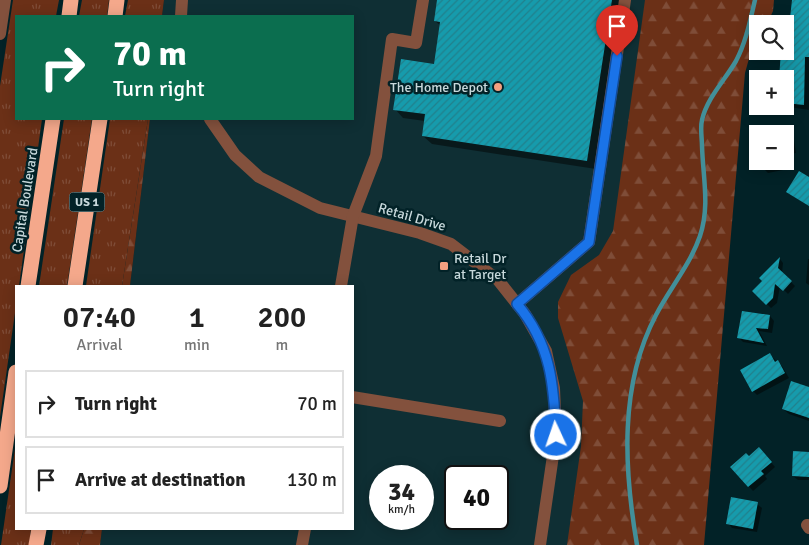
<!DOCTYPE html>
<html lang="en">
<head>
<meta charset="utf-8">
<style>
  :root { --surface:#fff; --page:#f6f6f6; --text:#222; --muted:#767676; --line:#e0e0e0 }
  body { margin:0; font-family:Signika,sans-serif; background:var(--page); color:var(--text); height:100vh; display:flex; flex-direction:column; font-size:19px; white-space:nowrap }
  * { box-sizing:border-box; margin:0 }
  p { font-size:16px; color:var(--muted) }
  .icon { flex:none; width:28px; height:28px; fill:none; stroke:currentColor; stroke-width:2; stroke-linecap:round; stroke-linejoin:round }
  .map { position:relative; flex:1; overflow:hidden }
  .panel { position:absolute; left:15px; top:285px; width:339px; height:245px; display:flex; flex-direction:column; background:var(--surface); border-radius:0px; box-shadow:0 2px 12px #0003 }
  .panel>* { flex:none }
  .hud { position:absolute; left:15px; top:15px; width:339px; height:105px; border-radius:0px; box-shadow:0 2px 12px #0003; background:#0b6e4f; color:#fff; overflow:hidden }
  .controls { position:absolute; left:749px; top:15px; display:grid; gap:10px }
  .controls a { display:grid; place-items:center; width:45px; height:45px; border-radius:0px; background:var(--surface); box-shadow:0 2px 12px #0003; font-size:25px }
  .speed { position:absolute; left:369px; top:465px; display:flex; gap:10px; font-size:25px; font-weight:700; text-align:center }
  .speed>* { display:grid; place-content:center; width:65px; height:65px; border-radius:50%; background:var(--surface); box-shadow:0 2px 12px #0003; line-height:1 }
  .speed small { font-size:12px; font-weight:400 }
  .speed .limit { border:2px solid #111; border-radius:8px; background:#fff; color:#111 }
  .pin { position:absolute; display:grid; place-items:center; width:42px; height:42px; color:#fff; margin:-51px -21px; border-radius:50% 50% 50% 0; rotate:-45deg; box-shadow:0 0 5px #0007 }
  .pin .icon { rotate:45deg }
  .me { position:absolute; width:55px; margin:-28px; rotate:357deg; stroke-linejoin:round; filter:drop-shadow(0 0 4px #0008) }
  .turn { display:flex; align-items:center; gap:18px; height:105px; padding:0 15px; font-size:22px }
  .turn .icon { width:65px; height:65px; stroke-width:2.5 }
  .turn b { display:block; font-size:35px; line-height:42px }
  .eta { display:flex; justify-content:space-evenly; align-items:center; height:85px; text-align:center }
  .eta b { font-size:30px; font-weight:600; line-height:35px }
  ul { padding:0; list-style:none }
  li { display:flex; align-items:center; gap:15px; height:68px; margin:0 10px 8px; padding:0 5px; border:2px solid var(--line); border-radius:0px }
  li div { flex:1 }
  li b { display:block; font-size:19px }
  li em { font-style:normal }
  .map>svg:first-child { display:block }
</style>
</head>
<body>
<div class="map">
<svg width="809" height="545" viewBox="0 0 809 545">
  <defs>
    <pattern id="grass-tufts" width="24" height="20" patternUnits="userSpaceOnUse" patternTransform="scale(1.25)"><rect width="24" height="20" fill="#6b3017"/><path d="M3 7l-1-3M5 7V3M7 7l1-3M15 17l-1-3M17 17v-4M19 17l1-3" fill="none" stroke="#7f4d38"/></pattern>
    <pattern id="forest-firs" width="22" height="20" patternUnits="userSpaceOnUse" patternTransform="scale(1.25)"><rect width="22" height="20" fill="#6b3017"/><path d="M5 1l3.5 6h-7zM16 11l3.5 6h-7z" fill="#7f4d38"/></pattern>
    <pattern id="building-hatch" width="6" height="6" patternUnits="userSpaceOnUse" patternTransform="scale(1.25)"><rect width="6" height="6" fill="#169bac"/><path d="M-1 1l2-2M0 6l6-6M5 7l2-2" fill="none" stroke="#21808c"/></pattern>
  </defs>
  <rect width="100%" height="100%" fill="#022227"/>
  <!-- built -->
  <path fill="#0f2f34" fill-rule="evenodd" d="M164 0H726L665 545H100L102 529H352V286H130L150 119H352V16H162ZM380 476H422V519H380ZM455 476H498V519H455Z"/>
  <!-- grass -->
  <g fill="url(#grass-tufts)">
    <path d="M13 0H59L56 16H16V119H42L19 286H16V306L0 417V86Z"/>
    <path d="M82 0H109L107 16H79Z"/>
    <path d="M128 0H164L162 16H125Z"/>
    <path d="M64 119H92L67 286H39Z"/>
    <path d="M110 119H148L122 286H86Z"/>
    <path d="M16 442V529H31L29 545H1Z"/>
    <path d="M53 529H84L79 545H51Z"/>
  </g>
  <!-- forest -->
  <g fill="url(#forest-firs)">
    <path d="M645 0H774L773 11 767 24H758L757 43 750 55 745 73 704 545H567L581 446 583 401 558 318V302L571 275 599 255 613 231Z"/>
    <path d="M148 119H150L130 286H122Z"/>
    <path d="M84 529H102L100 545H79Z"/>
  </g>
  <!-- shadow -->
  <g fill="#0007">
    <path d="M438 0H621L596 169 432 144 423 136 425 121 403 118 395 109 435 65 441 26 435 21Z"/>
    <path d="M793 0H809V110L783 106H785V25L787 19H791Z"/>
    <path d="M786 127 793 134 796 153 790 154 793 168 768 173 761 166 760 161H785V134H765L764 131Z"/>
    <path d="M780 259 783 263 782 273 795 286 788 294 780 286 777 303 771 308 754 291 764 281 761 278Z"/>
    <path d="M808 259H809V285L806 283Z"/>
    <path d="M770 316 774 321 772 333 759 331 767 346 743 342 739 338Z"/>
    <path d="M770 355 782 366 789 378 757 395 753 391Z"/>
    <path d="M809 388V421L789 414 783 409Z"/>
    <path d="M763 453 775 467 765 476 767 479 753 491 732 467 749 458Z"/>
    <path d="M809 453V480H798L793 476Z"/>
    <path d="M757 504 762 508 757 532 732 528 728 523Z"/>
  </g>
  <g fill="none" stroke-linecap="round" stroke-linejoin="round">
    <!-- stream -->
    <path stroke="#428f99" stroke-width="4.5" d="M637 545C624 469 619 385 656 315 670 288 690 265 700 236 710 206 703 178 702 146 702 138 700 128 702 120 707 98 725 80 736 61 746 42 750 21 755 0"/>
  </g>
  <!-- building -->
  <g fill="url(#building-hatch)">
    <path d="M437 0H612L587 161 422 136 425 114 393 110 401 59 434 64 440 22 434 21Z"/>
    <path d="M792 0H809V57H805L804 105 785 103V79H779L781 51H785L786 17 790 18Z"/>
    <path d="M799 171 809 177V206L786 192Z"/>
    <path d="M780 257 778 268 792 281 783 291 775 284 773 298 766 305 752 291 762 281 759 278Z"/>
    <path d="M742 311 770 315 768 329 756 328 764 343 737 338Z"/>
    <path d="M770 353 775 362 778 360 785 373 752 392 740 370Z"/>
    <path d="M791 381 809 387V418L782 409Z"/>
    <path d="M759 447 772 462 761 471 764 474 748 487 730 467 746 453 749 456Z"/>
    <path d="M793 451 809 452V477L792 476Z"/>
    <path d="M731 497 758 502 753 529 726 524Z"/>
  </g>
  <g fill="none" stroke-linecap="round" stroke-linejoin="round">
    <!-- minor -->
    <g stroke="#83513d" stroke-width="12">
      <path d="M181 16 182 0"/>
      <path d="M0 34 5 0"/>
      <path d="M210 119 235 155 259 177 320 208 420 233 451 244 498 280 525 314 546 351 554 388 556 435 540 545"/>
      <path d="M341 286 353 216 376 156 392 39 416 43 423 0"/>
      <path d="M517 304 589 242 625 0"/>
      <path d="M352 397 500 421"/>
      <path d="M807 525 809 528"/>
      <path d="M302 545 305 529"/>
    </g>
    <!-- highway -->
    <g stroke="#f4a88b" stroke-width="15">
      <path d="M69 16 71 0"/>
      <path d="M115 16 117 0"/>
      <path d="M28 286 53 119"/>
      <path d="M75 286 100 119"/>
      <path d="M0 486 16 372"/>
      <path d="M36 545 39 529"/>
    </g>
  </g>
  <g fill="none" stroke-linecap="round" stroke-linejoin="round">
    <!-- route casing -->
    <g stroke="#114b97" stroke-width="12">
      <path id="route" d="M556 435C554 385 551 344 517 304L589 242 617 56"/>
    </g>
    <!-- route -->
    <use href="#route" stroke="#1a73e8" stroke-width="9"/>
  </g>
  <!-- markers -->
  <g fill="#f2a080" stroke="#022227" stroke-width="2">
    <circle cx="498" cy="87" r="5"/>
    <rect x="439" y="261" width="10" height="10" rx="2.5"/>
  </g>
  <g text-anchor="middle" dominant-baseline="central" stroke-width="5" stroke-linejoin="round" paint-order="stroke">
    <!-- shield labels -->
    <rect fill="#022227" stroke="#8ca1a5" stroke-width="1" x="69.5" y="192.5" width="35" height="19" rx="4"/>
    <g font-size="12" font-weight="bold" fill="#c7d8db">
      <text x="87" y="202">US 1</text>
    </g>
    <!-- poi labels -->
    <g font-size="14" fill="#c7d8db" stroke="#022227" text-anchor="end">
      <text x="488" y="87">The Home Depot</text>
      <text x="454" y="258" text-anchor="start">Retail Dr<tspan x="454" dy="16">at Target</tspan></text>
    </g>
    <!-- street labels -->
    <g font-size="14" fill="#c7d8db" stroke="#022227">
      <text transform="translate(25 200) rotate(-81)">Capital Boulevard</text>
      <text transform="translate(412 217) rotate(16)">Retail Drive</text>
    </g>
  </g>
</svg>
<div class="controls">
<a><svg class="icon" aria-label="search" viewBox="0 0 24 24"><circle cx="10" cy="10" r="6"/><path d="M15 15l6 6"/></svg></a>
<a>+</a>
<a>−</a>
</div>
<div class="speed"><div>34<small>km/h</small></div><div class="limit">40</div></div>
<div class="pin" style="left:617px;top:56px;background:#d93025"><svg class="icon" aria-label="arrive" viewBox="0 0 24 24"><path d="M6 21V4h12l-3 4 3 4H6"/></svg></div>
<svg class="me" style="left:556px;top:435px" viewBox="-20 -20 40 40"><circle r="17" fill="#1a73e8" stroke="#fff" stroke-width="3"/><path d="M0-11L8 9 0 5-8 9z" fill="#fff"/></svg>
<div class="hud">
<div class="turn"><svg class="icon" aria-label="right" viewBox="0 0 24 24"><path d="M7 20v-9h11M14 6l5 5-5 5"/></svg><div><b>70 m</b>Turn right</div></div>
</div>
<section class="panel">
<div class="eta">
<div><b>07:40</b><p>Arrival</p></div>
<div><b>1</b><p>min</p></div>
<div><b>200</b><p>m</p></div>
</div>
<ul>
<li><svg class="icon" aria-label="right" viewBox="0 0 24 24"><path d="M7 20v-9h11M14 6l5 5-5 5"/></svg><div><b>Turn right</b></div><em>70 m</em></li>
<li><svg class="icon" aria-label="arrive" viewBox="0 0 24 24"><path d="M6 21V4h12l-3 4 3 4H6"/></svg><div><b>Arrive at destination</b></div><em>130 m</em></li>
</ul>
</section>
</div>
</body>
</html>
